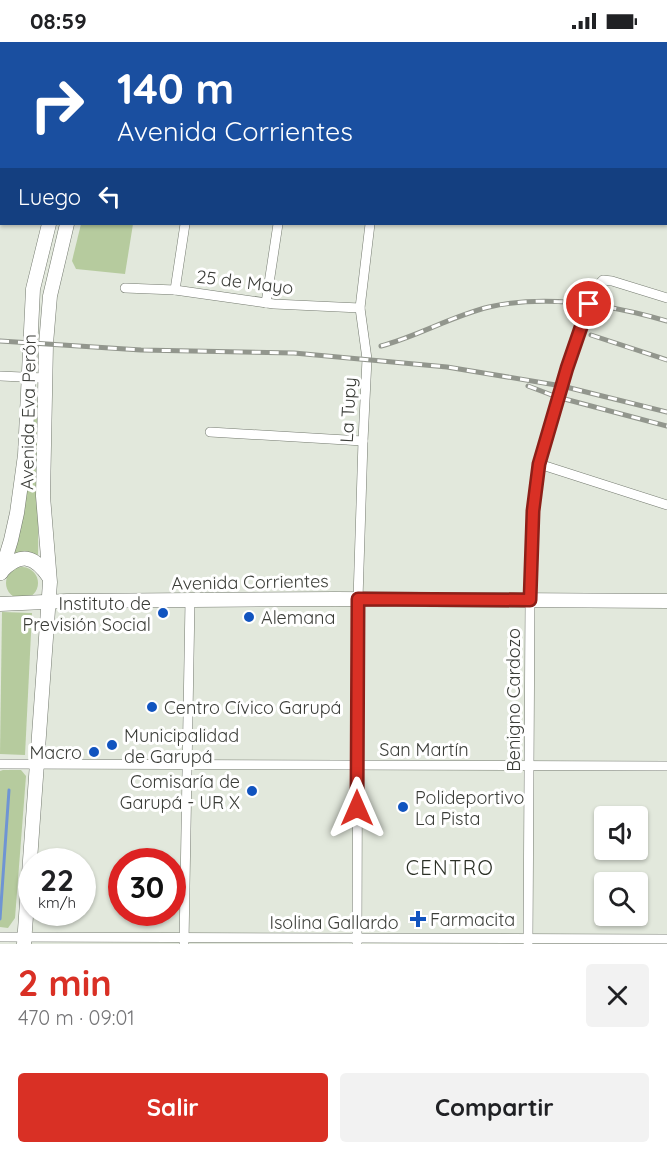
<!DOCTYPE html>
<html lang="es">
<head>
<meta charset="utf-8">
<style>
  :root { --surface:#fff; --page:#f2f2f2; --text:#202124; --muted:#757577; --accent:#d93025 }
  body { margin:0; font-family:Quicksand,sans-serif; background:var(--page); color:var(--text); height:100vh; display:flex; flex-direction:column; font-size:22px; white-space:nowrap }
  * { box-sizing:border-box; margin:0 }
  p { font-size:20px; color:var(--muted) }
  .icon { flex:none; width:33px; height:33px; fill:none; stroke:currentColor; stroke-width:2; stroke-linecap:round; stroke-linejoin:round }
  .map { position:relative; height:902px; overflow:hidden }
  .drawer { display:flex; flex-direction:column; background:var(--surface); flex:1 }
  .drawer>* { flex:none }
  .guide { position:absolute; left:0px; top:0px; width:668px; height:183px; box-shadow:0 2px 4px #0004; background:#1a4fa0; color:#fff; overflow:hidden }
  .fabs { position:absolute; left:594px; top:764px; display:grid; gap:12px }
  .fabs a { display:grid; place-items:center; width:54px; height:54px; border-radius:6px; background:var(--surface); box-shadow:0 2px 4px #0004; font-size:30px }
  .speed { position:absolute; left:18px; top:806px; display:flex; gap:12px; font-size:30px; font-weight:700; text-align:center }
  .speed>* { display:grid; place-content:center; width:78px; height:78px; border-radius:50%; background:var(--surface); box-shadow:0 2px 4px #0004; line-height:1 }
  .speed small { font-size:15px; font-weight:400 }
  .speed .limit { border:9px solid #d22; background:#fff; color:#111 }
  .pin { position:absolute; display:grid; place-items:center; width:51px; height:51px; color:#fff; margin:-26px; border:3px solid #fff; border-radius:50%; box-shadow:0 2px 6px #0007 }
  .me { position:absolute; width:66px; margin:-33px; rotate:0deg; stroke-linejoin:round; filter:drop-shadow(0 0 4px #0008) }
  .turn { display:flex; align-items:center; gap:21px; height:126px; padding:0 18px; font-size:27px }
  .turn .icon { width:78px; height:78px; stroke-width:2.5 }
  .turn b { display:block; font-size:42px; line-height:51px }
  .then { display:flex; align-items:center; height:57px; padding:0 18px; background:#0003; gap:12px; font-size:22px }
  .round { display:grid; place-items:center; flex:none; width:63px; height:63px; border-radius:6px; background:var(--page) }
  .head { display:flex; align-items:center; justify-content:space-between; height:102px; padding:0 18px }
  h1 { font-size:36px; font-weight:800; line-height:45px; color:var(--accent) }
  .primary-button { display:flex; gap:12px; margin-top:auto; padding:12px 18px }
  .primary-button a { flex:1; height:69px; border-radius:6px; background:var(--accent); color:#fff; font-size:24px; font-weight:800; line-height:69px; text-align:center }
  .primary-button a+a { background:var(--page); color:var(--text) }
  .status { display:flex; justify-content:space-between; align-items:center; height:42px; padding:0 30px; background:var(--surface); direction:ltr }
  .status svg { height:16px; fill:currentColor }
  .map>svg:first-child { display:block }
</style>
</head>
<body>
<div class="status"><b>08:59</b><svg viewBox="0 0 49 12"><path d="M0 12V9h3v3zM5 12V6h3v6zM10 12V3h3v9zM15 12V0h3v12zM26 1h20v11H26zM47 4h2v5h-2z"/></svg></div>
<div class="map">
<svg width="667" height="902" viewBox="0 0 667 902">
  <rect width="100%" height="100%" fill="#e2e8dc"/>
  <!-- green -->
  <g fill="#b6cb9e">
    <path d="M81 182H133L125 232 76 227 72 219Z"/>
    <path d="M36 361 39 363 38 516 12 514 33 363Z"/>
    <circle cx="22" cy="541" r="16"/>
    <path d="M2 570 32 571 25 713 0 712Z"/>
    <path d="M3 728H21L26 734 15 876 8 886 0 885V729Z"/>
  </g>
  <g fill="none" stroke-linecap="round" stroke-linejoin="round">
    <!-- stream -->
    <path stroke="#6f95d3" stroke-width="3" d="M0 877 9 748"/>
    <!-- street casing -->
    <g stroke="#747a6f" stroke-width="10">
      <g id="street">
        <path d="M666 170 667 171"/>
        <path d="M125 246 175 248 274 262 360 266"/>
        <path d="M175 248 185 182"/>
        <path d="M266 261 278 182"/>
        <path d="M0 334 45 336"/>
        <path d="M210 390 363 399"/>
        <path d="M539 422 667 463"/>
        <path d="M0 722 667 724"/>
        <path d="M0 895 667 897"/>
        <path d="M184 901 190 559"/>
        <path d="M357 902 358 557 363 399 367 317 360 266 370 182"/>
        <path d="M528 902 530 558 533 469 539 422 567 326 595 246 603 238 612 239 667 256"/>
      </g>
    </g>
    <!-- secondary casing -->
    <g stroke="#747a6f" stroke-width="15">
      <g id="secondary">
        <path d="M79 0 80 2"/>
        <path d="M146 2 147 0"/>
        <path d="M169 2 176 0"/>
        <path d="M1 530C20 510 34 513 49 535"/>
        <path d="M1 531 11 498 17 471 25 413 33 247 49 182"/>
        <path d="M0 562 67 559 335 557 667 559"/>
        <path d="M24 902 50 540 43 454 46 302 50 254 67 182"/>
      </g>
    </g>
    <!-- street -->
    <use href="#street" stroke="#fff" stroke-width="9"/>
    <!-- secondary -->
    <use href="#secondary" stroke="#fff" stroke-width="14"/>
    <!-- rail casing -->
    <g stroke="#92968d" stroke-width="5">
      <g id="rail">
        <path d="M591 293 667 318"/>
        <path d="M0 299 141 308 294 311 447 325 562 344 667 370"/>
        <path d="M381 304C418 294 452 274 489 265 546 252 612 263 667 279"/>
        <path d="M528 344 557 355 667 384"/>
      </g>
    </g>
    <!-- rail -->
    <use href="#rail" stroke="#fff" stroke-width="3" stroke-dasharray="9" stroke-linecap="butt"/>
  </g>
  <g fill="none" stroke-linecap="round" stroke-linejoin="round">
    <!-- route casing -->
    <g stroke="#8d1f18" stroke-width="15">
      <path id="route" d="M357 766 358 557 530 558 533 469 539 422 567 326 589 262"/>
    </g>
    <!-- route -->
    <use href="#route" stroke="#d93025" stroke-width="10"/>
  </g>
  <!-- markers -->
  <g fill="#1154bf" stroke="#fff" stroke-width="2">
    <circle cx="163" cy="571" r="6"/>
    <circle cx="249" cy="575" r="6"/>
    <circle cx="152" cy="665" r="6"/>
    <circle cx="112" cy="703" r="6"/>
    <circle cx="94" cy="710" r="6"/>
    <circle cx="252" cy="749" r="6"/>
    <circle cx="403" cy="765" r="6"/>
    <path d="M415 868h6v6h6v6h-6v6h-6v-6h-6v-6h6z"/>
  </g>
  <g text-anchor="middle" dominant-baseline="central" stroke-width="6" stroke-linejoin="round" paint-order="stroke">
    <!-- street labels -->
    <g font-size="18" fill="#3b3d38" stroke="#fff">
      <text transform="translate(245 240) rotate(7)">25 de Mayo</text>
      <text transform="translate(348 368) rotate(-87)">La Tupy</text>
      <text transform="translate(28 370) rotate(-89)">Avenida Eva Perón</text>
      <text transform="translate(250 540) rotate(-1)">Avenida Corrientes</text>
      <text transform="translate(513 658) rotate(-90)">Benigno Cardozo</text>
      <text x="424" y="707">San Martín</text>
      <text x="334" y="880">Isolina Gallardo</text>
    </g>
    <!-- poi labels -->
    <g font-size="18" fill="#3b3d38" stroke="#fff" text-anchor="start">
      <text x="151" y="561" text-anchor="end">Instituto de<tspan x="151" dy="21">Previsión Social</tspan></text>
      <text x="261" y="575">Alemana</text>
      <text x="164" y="665">Centro Cívico Garupá</text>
      <text x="124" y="693">Municipalidad<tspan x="124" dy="21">de Garupá</tspan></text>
      <text x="82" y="710" text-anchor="end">Macro</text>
      <text x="240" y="739" text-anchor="end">Comisaría de<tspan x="240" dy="21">Garupá - UR X</tspan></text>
      <text x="415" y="755">Polideportivo<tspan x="415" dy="21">La Pista</tspan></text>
      <text x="430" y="877">Farmacita</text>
    </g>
    <!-- neighbourhood labels -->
    <g font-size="20" letter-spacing="1.5" fill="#2b3026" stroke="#fff">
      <text x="450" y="825">CENTRO</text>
    </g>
  </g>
</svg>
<div class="fabs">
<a><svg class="icon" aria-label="sound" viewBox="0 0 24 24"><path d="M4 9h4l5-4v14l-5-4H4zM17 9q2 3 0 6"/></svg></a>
<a><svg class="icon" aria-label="search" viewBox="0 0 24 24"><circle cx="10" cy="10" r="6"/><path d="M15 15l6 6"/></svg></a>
</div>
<div class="speed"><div>22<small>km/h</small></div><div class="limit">30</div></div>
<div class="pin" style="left:589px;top:262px;background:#d93025"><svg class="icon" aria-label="arrive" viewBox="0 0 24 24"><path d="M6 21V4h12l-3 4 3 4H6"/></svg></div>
<svg class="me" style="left:357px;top:766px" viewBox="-20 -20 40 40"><path d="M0-17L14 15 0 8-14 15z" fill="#d93025" stroke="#fff" stroke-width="4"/></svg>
<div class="guide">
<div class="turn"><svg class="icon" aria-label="right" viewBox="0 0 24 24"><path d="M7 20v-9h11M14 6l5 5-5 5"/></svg><div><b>140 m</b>Avenida Corrientes</div></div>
<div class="then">Luego<svg class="icon" aria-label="left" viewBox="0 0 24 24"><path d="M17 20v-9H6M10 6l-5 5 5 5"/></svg></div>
</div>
</div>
<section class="drawer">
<div class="head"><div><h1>2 min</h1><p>470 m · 09:01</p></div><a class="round"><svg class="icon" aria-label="close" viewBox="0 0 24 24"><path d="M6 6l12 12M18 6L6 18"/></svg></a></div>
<div class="primary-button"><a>Salir</a><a>Compartir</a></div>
</section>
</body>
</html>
